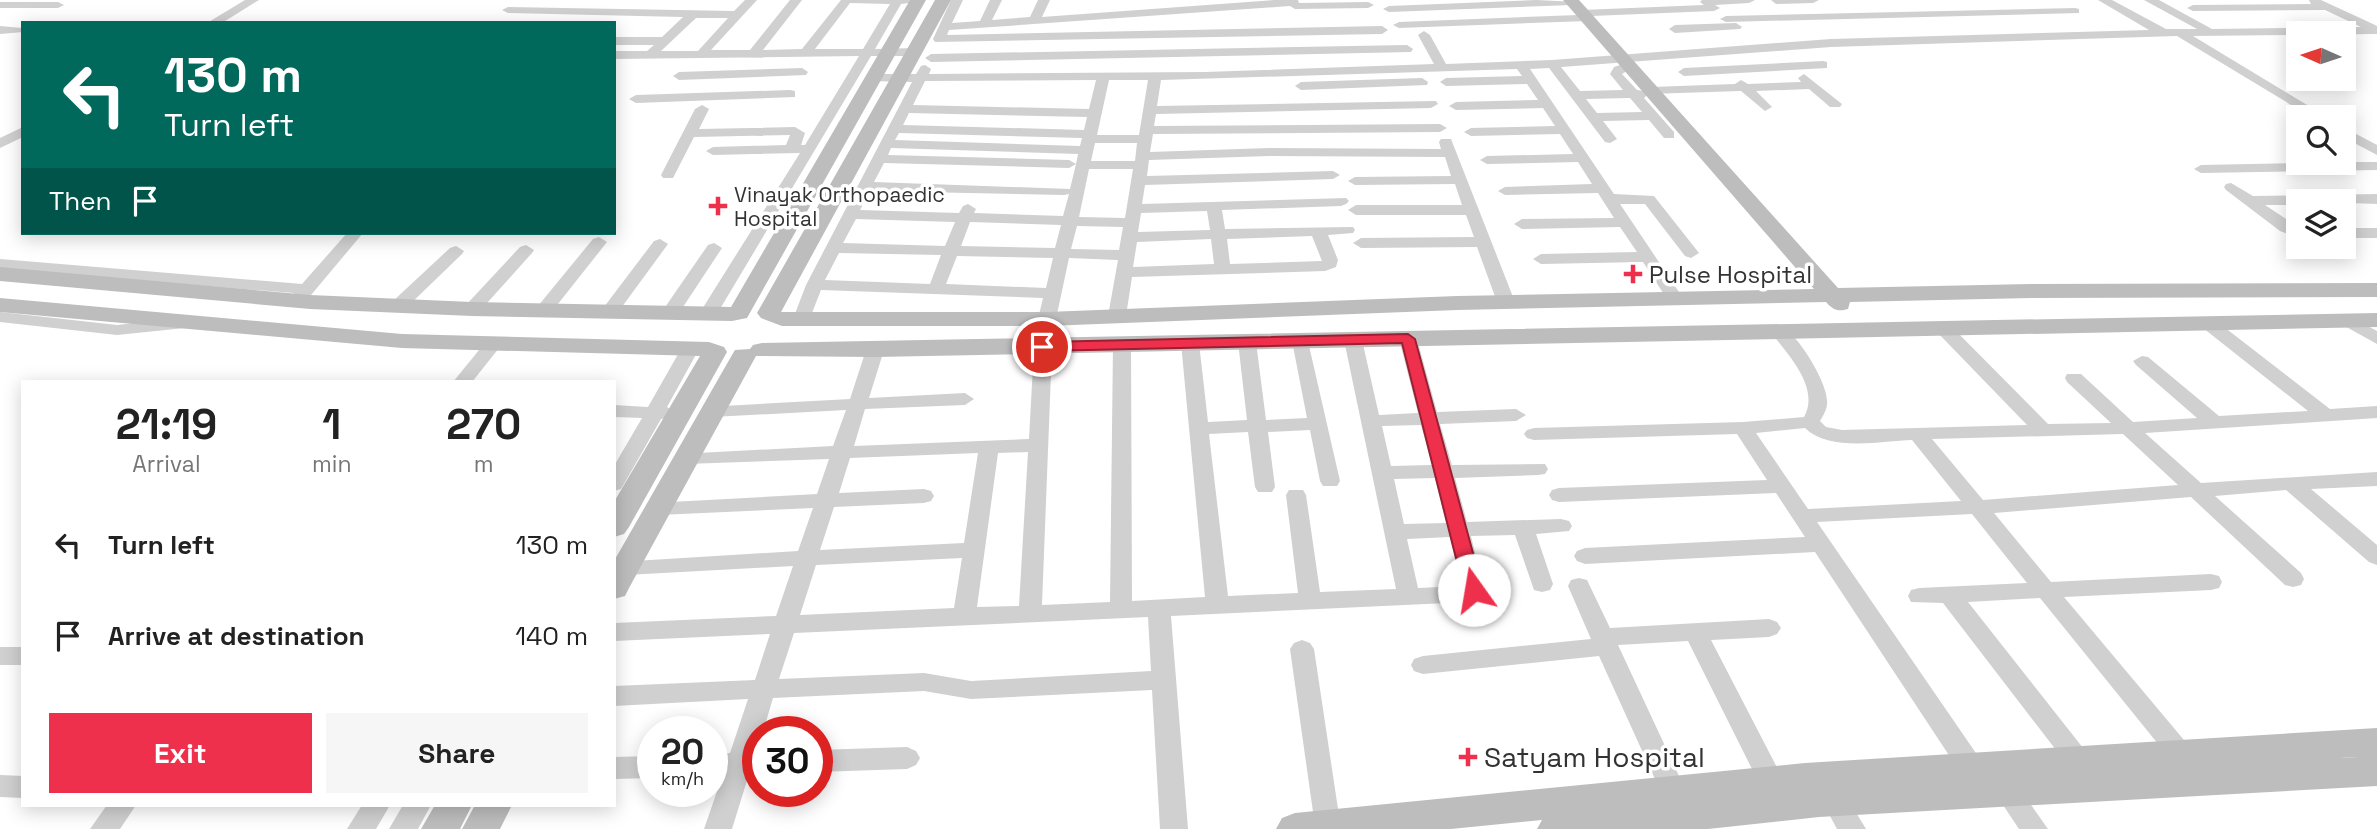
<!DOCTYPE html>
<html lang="en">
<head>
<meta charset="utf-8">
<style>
  :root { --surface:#fff; --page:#f6f6f6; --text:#222; --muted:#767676; --accent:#ef304c }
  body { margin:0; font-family:"Space Grotesk",sans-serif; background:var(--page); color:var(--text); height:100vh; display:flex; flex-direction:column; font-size:26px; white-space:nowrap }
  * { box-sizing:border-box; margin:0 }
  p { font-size:23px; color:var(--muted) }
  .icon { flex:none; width:38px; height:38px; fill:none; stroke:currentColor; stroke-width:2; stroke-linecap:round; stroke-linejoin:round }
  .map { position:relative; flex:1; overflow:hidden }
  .drawer { position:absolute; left:21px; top:380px; width:595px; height:427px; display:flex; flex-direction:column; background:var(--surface); border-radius:0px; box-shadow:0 4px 18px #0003 }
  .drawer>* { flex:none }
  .hud { position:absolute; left:21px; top:21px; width:595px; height:214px; border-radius:0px; box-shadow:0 4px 18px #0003; background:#00695c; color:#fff; overflow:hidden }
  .needle { width:46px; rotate:273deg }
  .buttons { position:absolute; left:2286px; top:21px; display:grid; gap:14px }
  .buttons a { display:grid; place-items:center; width:70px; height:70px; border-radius:0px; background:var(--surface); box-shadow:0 4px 18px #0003; font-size:35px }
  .speed { position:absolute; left:637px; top:716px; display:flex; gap:14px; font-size:35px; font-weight:700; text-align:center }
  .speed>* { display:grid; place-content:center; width:91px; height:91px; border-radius:50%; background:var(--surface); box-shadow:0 4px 18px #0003; line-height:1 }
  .speed small { font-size:18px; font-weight:400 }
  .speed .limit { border:10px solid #d22; background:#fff; color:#111 }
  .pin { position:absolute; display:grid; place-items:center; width:60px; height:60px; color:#fff; margin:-30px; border:4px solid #fff; border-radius:50%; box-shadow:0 2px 7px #0007 }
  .me { position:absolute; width:77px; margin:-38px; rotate:347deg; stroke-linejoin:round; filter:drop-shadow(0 0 5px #0008) }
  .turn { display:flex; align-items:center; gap:24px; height:147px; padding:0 28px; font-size:32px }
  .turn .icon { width:91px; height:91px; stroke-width:2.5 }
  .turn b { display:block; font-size:49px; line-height:60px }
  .then { display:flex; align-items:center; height:66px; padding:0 28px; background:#0003; gap:14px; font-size:26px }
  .eta { display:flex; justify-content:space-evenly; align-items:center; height:119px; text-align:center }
  .eta b { font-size:42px; font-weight:700; line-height:49px }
  .action { display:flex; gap:14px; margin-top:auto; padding:14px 28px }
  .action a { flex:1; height:80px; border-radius:0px; background:var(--accent); color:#fff; font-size:28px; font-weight:700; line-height:80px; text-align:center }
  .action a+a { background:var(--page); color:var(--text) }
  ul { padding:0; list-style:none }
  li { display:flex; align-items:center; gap:21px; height:91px; padding:0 28px }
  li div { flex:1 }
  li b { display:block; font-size:26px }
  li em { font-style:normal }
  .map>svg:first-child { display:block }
</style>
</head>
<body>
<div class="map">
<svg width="2377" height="829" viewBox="0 0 2377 829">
  <rect width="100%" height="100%" fill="#fff"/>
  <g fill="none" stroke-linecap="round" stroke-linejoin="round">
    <!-- street -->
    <g fill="#d0d0d0" fill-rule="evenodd">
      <path d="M245 0H259L222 23H207Z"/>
      <path d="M745 0H757L711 50H750L790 0H802L763 50 802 49 841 0H910L909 3 901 4 875 49 916 48 922 52 916 56H871L717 314 708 319 699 314 800 153 713 155 706 151 713 147 786 145 790 135 694 137 673 178H663L661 175 695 109 702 105 709 109 699 129 795 127 805 133 801 145H805L859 56 614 59V51H647L654 45H614V37H662L683 17 508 13 502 10 508 7 734 11ZM850 3 890 4 863 49H815ZM696 18H728L698 51H661Z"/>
      <path d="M951 0H963L952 23 980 21 990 0H1002L992 20 1030 17 1038 0H1050L1042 17 1275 0H1298L1299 3 1368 2 1374 5 1368 8 1295 9 1290 6 949 30 947 35 1382 26 1388 30 1382 34 935 42 933 39Z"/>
      <path d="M1536 0 1578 2 1572 5 1389 12 1383 9 1389 6Z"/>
      <path d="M1702 0H1755L1749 3 1715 5 1720 8 1714 11 1591 16V20L1587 21 1399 28 1393 25 1399 22 1578 15V11L1582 10 1704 5 1700 2Z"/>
      <path d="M1771 0H1819L1813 3 1776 4Z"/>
      <path d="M2098 0H2112L2166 29H2197L2144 0H2159L2212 29 2361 27 2325 10 2193 11 2187 8 2193 5 2311 4 2309 0H2321L2373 24 2377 26V34L2193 36 2327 117H2311L2177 36 1831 47 1561 67 1580 91 1623 90 1610 74 1614 67 1629 62 1635 66 1622 74 1637 90 1645 91 1651 87 1735 84 1741 80 1748 84 1801 82 1798 78 1804 74 1842 104 1840 107H1830L1809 89 1756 91 1772 107 1765 111 1741 91 1648 94 1644 98 1674 132V138H1664L1649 120 1603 121 1617 139 1610 143 1605 142 1549 68 1530 69 1614 194 1654 196 1699 253 1691 258 1685 256 1645 204H1620L1683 298 1675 303 1669 302 1643 262 1541 264 1533 259 1541 254 1637 252 1620 227 1522 229 1514 224 1522 219 1614 218 1598 193 1505 195 1498 191 1505 187 1592 184 1578 162 1487 164 1480 160 1487 156 1573 154 1560 134 1471 136 1464 132 1471 128 1555 126 1543 108 1456 110 1449 106 1456 102 1538 100 1527 84 1446 86 1440 82 1446 78 1522 76 1517 69 1161 80 1157 106 1436 101 1438 104 1431 108 1156 114 1154 126 1440 124 1447 128 1440 132 1153 134 1150 152 1269 148 1441 149 1439 142 1441 139H1451L1515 302 1506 307 1497 302 1477 247 1361 248 1353 243 1361 238 1474 237 1466 215H1356L1348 210 1356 205H1462L1455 184 1355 185 1348 181 1355 177 1451 176 1445 157 1269 156 1149 160 1147 176 1333 171 1340 175 1333 179 1145 185 1142 204 1346 198 1349 201 1346 204 1341 206 1222 210 1225 229 1353 227 1355 230 1353 233 1328 235 1338 260 1336 267 1325 271 1132 277 1126 316 1117 321 1108 316 1118 260 1069 258 1056 319 1047 324 1038 319 1043 298 821 290 808 323H796L793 319 806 285 912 82 868 81 866 78 872 74H916L921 66 925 65 931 69 929 74 1205 72 1434 64 1418 35 1424 31 1430 35 1446 64 1552 60 1831 39 2149 30ZM1096 80 1089 109 913 105 925 81ZM1109 80H1148L1139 135H1097ZM1630 98 1642 112 1597 113 1586 99ZM909 113 1087 117 1084 130 903 125ZM899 133 1082 138 1080 146 895 140ZM1095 143H1137L1135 161H1091ZM891 148 1078 154 1076 164 1069 160 888 155ZM884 163 1069 168 1076 164 1070 189 874 182ZM1089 169H1133L1125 218 1079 217ZM870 191 1064 195 1069 194 1063 216 974 213 976 209 968 204 963 206 959 213 860 210ZM1207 211 1210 230 1138 232 1141 213ZM856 219 955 222 945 246 843 243ZM970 222 1061 225 1055 248 961 246ZM1077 226 1123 227 1119 250 1071 249ZM1312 236 1322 261 1230 264 1227 239ZM1211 239 1214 264 1133 267 1137 242ZM839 253 941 255 930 284 825 280ZM957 256 1053 258 1046 288 946 284Z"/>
      <path d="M0 2H58L64 5 58 8H0Z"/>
      <path d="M2075 8 2079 9V13L1726 22 1720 19 1726 16Z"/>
      <path d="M1736 23 1742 27 1740 29 1675 33 1669 29 1675 25Z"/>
      <path d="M0 26 22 28 23 32 0 34Z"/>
      <path d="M1407 45 1413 49 1411 52 931 62 925 58 931 54Z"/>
      <path d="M1823 61 1827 62V68L1684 76 1678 72 1684 68Z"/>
      <path d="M802 68 808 72 806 75 679 80 673 76 679 72Z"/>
      <path d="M1422 78 1428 82 1427 85 1301 90 1295 86 1301 82Z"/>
      <path d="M790 90 795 91V97L636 103 629 99 636 95Z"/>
      <path d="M23 127V137L0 148V138Z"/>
      <path d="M2343 127 2377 145V155L2343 137Z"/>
      <path d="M2343 162H2377V170L2201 173 2194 169 2201 165Z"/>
      <path d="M2231 183 2253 196 2377 194V204L2298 201V205H2265L2298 227V238L2280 231 2226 190 2224 187 2226 184Z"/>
      <rect x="2343" y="228" width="34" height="10"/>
      <path d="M347 233H363L306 301 300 302 292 297 294 293 0 269V259L302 284Z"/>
      <path d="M599 237 607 242 550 314H538L535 310 538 306 593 239Z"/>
      <path d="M660 239 668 244 616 315H604L601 311 604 307 654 241Z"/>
      <path d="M714 243 722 248 679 313 676 317H664L661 313 708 245Z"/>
      <path d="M526 245 534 250 532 253 478 313H466L463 309 466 305 520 247Z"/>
      <path d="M456 246 464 251 462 254 404 310H392L389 306 392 302 450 248Z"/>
      <path d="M0 312 117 325 185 318 194 323 185 328 117 335 0 322Z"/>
      <path d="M2347 315 2377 331V344L2341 324 2338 320Z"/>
      <path d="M2209 319 2215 320 2330 409 2377 406V418L2145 433 2201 483 2377 472V486L2311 489 2377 545V565L2369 562 2286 490 2215 496 2301 573 2304 579 2301 585 2293 587 2285 585 2191 497 1994 513 2051 582 2211 574 2219 576 2222 582 2219 588 2211 590 2064 597 2189 746 2193 753 2189 760 2180 763 2171 760 2040 598 1968 602 2087 753 2091 760 2087 767 2078 771 2069 767 1943 603 1911 602 1908 596 1911 590 1919 588 2027 583 1972 514 1817 522 1980 759 1984 767 1980 775 1971 778 1962 775 1815 552 1585 564 1577 561 1574 556 1577 551 1585 548 1805 537 1776 493 1559 502 1552 500 1549 495 1552 490 1559 488 1767 480 1737 434 1534 440 1527 438 1524 434 1527 430 1534 428 1743 422 1804 417C1821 387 1786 353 1770 331L1779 326C1796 330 1827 382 1827 400 1828 408 1824 414 1820 421L1826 427 1842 430 2027 425 1936 331 1933 327 1942 322 1948 323 2048 424 2111 423 2067 382 2065 378 2067 374H2081L2133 422 2197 418 2136 365 2133 361 2142 356 2148 357 2219 416 2308 411 2203 328 2200 324ZM1805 428C1829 452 1881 441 1912 440L1961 501 1808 509 1756 433ZM2123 434 2178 485 1983 500 1932 439Z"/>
      <path d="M1408 334 1417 339 1437 412 1516 409 1526 415 1516 421 1440 424 1452 465 1545 464 1548 469 1545 474 1538 475 1455 478 1467 522 1561 519 1569 521 1572 526 1569 531 1536 534 1553 584 1550 590 1542 592 1534 590 1515 535 1471 536 1484 590 1477 600 1469 602 1171 616 1188 829H1160L1152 690 971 699 924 691 773 698 763 732H758V774H749L732 829H704L723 774 712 775V753H730L748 699 614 706V686L755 680 770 634 614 641V623L776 616 793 566 626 575 618 572 615 567 618 562 798 551 813 508 659 515 652 513 648 508 652 503 817 494 829 459 686 464 679 462 676 458 679 454 833 446 846 410 712 417 702 411 705 407 850 399 866 350 875 345 884 350 869 398 965 393 974 399 965 405 865 409 854 446 1029 439 1034 347 1043 342 1049 343 1052 347 1042 605 1110 602 1113 345 1122 340 1128 341 1131 345 1132 601 1205 597 1181 343 1190 338 1199 343 1208 422 1247 420 1238 342 1247 337 1256 342 1266 420 1307 418 1292 341 1301 336 1307 337 1340 481 1337 486H1323L1320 481 1310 430 1268 432 1275 487 1272 492H1258L1255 487 1248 432 1209 434 1228 596 1298 593 1286 495 1289 490H1303L1306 495 1320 592 1396 589 1344 340 1353 335 1362 340 1379 415 1418 413 1399 339ZM1421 425 1432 465 1391 466 1382 426ZM1028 452 1019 606 977 607 998 453ZM978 453 964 543 820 550 834 507 924 503 931 501 934 496 931 491 924 489 839 493 850 458ZM1435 478 1446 523 1404 524 1394 479ZM1450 537 1462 586 1418 588 1407 539ZM962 558 954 608 800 615 816 565ZM1148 617 1151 671 971 681 924 673 779 679 794 633Z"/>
      <path d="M494 338 503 343 472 382H453L488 339Z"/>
      <path d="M690 344 699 349 667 407 676 413 673 417 661 419 624 484 621 489 614 491V466L642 418 614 417V405L648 407 681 349Z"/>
      <path d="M1579 578 1587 580 1610 628 1769 619 1777 622 1781 628 1777 634 1769 637 1711 640 1784 781 1780 789 1771 792 1762 789 1688 641 1618 645 1686 791 1682 799 1673 802 1664 799 1599 656 1423 674 1414 671 1411 665 1414 659 1423 656 1591 639 1568 586 1571 580Z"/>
      <path d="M1302 640 1310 643 1314 649 1341 829H1317L1315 826 1290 649 1294 643Z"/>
      <rect x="0" y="647" width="23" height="18"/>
      <path d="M907 747 916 751 920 758 916 765 907 769 817 772V750Z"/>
      <path d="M653 756V778L614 779V757Z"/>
      <path d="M0 775 23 776V798L0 797Z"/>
      <path d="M2004 776 2013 779 2048 829H2019L1991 787 1995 779Z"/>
      <path d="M1835 790 1844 793 1866 829H1837L1822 801 1826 793Z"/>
      <path d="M107 805H136L120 829H90Z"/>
      <path d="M362 805H390L376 829H347Z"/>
      <path d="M403 805H431L418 829H389Z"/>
    </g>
    <!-- secondary -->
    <g fill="#bdbdbd" fill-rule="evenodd">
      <path d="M910 0H926L747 318 732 321 472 316 310 309 0 281V267L310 295 472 302 731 307Z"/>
      <path d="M935 0H951L781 312H1047L1457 296 1814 289 1563 0H1579L1838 288 2031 284 2377 283V297L2031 298 1850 302 1848 309C1838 312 1833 310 1826 302L1457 310 1047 326H782L761 318 757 313Z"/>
      <path d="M0 298 402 334 709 342 724 347 727 352 629 527 624 534 614 537V502L700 356 402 348 0 312Z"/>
      <path d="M2377 313V327L875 357 756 356 629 588 625 596 614 599V561L732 355 735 350 750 349 753 345 762 343Z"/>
      <path d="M2377 728V756L2340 758 2377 756V786L1819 817 1708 829H1537L1542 820 1451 829H1276L1282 818 1295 813 1805 763Z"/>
      <path d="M435 805H472L460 829H421Z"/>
      <path d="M475 805H512L500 829H462Z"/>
    </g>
  </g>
  <!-- route -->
  <path fill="#ef304c" stroke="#9b1f31" stroke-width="2" d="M1408 334 1415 339 1483 590 1480 595H1467L1464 590 1402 343 1042 351 1035 347 1042 342Z"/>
  <!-- markers -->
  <g fill="#ef304c" stroke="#fff" stroke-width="2.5">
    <path d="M714.5 195.5h7v7h7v7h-7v7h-7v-7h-7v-7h7z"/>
    <path d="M1629.5 263.5h7v7h7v7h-7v7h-7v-7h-7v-7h7z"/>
    <path d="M1464.5 746.5h7v7h7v7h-7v7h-7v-7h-7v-7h7z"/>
  </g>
  <g text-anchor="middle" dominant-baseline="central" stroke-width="7" stroke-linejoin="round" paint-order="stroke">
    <!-- far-poi labels -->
    <g font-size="21" fill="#333" stroke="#fff" text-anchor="start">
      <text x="734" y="194">Vinayak Orthopaedic<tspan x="734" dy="24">Hospital</tspan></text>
    </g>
    <!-- poi labels -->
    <g font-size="24" fill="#333" stroke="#fff" text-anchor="start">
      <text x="1649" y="274">Pulse Hospital</text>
    </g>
    <!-- near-poi labels -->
    <g font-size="28" fill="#333" stroke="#fff" text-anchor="start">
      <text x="1484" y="757">Satyam Hospital</text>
    </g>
  </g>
</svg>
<div class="buttons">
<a><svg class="needle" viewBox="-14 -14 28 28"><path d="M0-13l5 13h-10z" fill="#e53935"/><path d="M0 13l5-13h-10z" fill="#767676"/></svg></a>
<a><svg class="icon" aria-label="search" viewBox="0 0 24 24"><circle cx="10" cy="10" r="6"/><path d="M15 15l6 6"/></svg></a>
<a><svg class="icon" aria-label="layers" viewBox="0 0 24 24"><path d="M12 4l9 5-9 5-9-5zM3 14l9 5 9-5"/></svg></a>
</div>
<div class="speed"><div>20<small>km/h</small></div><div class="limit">30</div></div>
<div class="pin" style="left:1042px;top:347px;background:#d93025"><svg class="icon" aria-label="arrive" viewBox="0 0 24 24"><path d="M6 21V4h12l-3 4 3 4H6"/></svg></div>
<svg class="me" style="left:1474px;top:590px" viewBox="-20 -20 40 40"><circle r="19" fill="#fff"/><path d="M0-13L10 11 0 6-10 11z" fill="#ef304c"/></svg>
<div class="hud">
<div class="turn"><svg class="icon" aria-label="left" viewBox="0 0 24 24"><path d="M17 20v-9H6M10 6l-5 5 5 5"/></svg><div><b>130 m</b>Turn left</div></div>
<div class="then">Then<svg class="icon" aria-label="arrive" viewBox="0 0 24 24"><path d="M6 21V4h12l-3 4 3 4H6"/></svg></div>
</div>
<section class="drawer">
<div class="eta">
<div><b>21:19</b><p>Arrival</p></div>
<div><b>1</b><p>min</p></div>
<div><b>270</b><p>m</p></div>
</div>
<ul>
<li><svg class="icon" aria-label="left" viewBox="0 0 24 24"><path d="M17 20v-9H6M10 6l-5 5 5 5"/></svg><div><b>Turn left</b></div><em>130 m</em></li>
<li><svg class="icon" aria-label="arrive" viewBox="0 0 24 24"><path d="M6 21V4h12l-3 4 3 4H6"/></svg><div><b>Arrive at destination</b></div><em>140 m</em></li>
</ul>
<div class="action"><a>Exit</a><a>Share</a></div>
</section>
</div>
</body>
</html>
